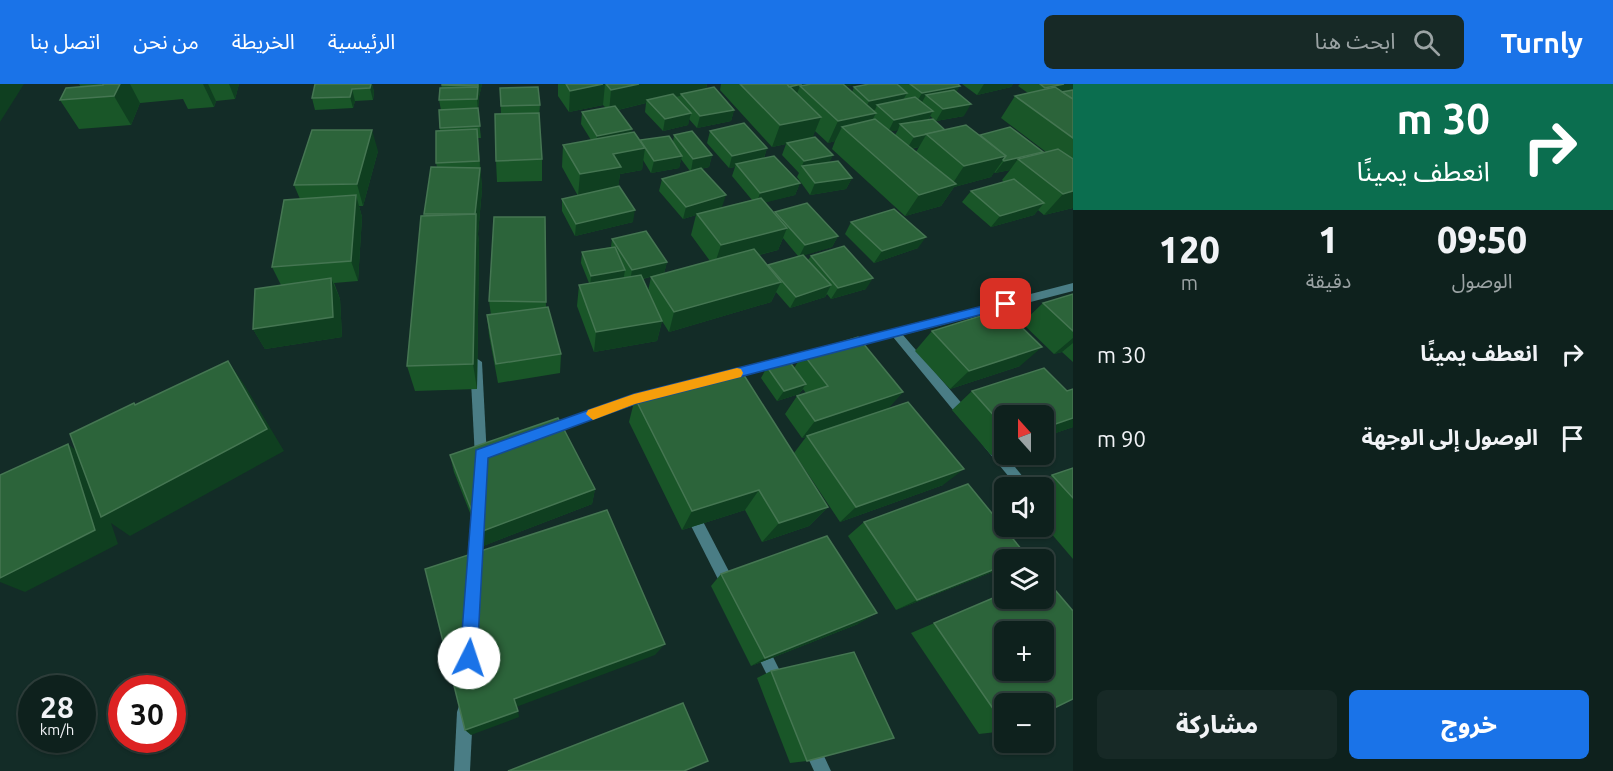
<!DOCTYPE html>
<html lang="ar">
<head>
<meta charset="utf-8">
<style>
  :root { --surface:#0e211d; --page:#172926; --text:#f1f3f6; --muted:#9ba3a4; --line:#2e3e3b; --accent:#1a73e8 }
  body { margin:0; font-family:Ubuntu,"Noto Sans Arabic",sans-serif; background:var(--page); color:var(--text); direction:rtl; height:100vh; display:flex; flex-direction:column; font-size:22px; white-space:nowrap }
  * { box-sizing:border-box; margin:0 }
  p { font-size:20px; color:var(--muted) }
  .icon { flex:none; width:33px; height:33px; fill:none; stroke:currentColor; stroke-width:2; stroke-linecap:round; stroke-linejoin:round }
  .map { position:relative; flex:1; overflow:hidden; direction:ltr }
  .side { display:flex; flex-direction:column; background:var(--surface); width:540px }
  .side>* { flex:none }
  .banner { background:#0b6e4f; color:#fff; overflow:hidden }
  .needle { width:39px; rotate:339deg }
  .tools { position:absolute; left:994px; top:321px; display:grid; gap:12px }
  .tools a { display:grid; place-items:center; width:60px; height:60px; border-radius:9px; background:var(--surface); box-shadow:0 2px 4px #0004,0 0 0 2px var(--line); font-size:30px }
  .speed { position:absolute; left:18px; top:591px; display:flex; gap:12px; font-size:30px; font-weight:700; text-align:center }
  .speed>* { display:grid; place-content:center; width:78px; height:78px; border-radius:50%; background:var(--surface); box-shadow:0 2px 4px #0004,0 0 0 2px var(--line); line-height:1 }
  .speed small { font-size:15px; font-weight:400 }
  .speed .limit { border:9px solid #d22; background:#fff; color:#111 }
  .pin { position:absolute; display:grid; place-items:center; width:51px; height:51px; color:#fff; margin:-26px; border-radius:12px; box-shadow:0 3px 9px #0006 }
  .me { position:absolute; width:66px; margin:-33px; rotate:4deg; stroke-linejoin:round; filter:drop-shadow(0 0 4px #0008) }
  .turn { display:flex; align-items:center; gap:21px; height:126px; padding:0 24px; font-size:27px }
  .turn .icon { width:78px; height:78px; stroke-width:2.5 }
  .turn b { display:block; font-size:42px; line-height:51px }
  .eta { display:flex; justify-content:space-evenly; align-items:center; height:102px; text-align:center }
  .eta b { font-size:36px; font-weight:800; line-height:42px }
  .action { display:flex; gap:12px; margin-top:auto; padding:12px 24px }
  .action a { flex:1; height:69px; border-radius:9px; background:var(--accent); color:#fff; font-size:24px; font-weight:800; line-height:69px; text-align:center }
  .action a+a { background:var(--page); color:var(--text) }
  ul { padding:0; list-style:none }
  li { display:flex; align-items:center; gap:18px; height:84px; padding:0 24px }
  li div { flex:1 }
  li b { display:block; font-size:22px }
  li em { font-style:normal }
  header { display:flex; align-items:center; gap:36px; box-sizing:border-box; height:84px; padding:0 30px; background:var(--accent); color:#fff }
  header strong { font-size:28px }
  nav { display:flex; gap:33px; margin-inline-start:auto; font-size:21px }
  .search { width:420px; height:54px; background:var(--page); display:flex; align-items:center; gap:15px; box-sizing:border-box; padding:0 21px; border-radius:9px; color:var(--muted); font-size:22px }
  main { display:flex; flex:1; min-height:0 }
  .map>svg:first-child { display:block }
</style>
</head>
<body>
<header>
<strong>Turnly</strong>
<div class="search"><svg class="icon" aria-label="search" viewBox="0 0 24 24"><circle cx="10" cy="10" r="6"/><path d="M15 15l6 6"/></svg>ابحث هنا</div>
<nav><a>الرئيسية</a><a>الخريطة</a><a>من نحن</a><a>اتصل بنا</a></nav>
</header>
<main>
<section class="side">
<div class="banner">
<div class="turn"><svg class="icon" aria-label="right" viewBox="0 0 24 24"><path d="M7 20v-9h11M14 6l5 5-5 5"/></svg><div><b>30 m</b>انعطف يمينًا</div></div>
</div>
<div class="eta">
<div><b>09:50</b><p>الوصول</p></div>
<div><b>1</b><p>دقيقة</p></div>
<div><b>120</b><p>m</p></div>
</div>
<ul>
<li><svg class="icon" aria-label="right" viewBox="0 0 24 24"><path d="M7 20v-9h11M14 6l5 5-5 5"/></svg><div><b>انعطف يمينًا</b></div><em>30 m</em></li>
<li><svg class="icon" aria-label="arrive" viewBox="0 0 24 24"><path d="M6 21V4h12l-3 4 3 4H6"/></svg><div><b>الوصول إلى الوجهة</b></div><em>90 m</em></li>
</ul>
<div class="action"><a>خروج</a><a>مشاركة</a></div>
</section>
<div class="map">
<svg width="1073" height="687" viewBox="0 0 1073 687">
  <rect width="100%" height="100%" fill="#132c27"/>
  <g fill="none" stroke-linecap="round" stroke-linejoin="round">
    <!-- street -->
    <g fill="#4a7d85" fill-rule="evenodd">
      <path d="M1073 199V207L903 251 971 330 973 334 971 338H963L893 253 847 265 842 261 847 257Z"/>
      <path d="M816 265 820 266 822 269 820 272 725 297 719 292 725 287Z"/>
      <path d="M476 274 482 278 487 374 485 378 481 379 477 378 475 374 470 278Z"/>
      <path d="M650 306 654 308 656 311 654 314 548 351 544 350 542 346 544 342Z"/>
      <path d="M986 351 990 352 1032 404H1018L982 360 980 356 982 352Z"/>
      <path d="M691 422 696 424 735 499 737 504 735 509 730 511 725 509 684 428 686 424Z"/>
      <path d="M478 425 483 427 485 431 481 482 479 487 474 489 469 487 467 482 471 431 473 427Z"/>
      <path d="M760 555 765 557 784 595 787 600 784 605 779 608 774 605 755 567 753 562 755 557Z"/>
      <path d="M465 620 471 622 473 628 470 687H454L457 628 459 622Z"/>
      <path d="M810 653 816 655 831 687H814L802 661 804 655Z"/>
    </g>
  </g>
  <!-- wall -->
  <g fill="#195628" fill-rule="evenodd">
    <path d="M79 0H239L235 15 216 17 214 23 188 25 183 15 140 19 131 41 79 45 60 16 81 3Z"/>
    <path d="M372 0 374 8 373 16 355 17 353 24 315 26 312 14Z"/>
    <path d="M442 0H482L479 13 478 27 481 54H478L482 105 478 150 479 158 477 305 415 307 407 282 424 130 437 83 436 79 440 47 439 26H441L439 16Z"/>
    <path d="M558 0H707L706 5 734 26 731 37 697 44 689 35 688 41 663 47 645 28 646 19 618 26 631 48 640 57 673 58 674 51 712 71 709 83 701 85 722 123 712 126 752 116 732 92 735 83 729 84 707 59 710 47 767 64 764 74 800 99 795 111 765 118 774 129 775 128 838 152 832 163 804 171 808 176 811 172 866 205 831 215 827 210 825 213 790 224 776 208 771 218 669 248 662 237 657 257 594 268 577 222 579 201 589 199 581 179 582 168 611 163 612 155 667 178 664 189 643 195 648 207 651 193 710 177 691 151 696 131 683 135 659 107 662 95 690 87 681 75 679 84 651 89 643 76 642 86 620 90 618 103 633 138 575 152 562 127V115L578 112 562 83 563 61 591 56 581 40 582 28 606 24 603 21 569 28 558 12ZM783 154 798 172 768 182 759 171 778 166Z"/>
    <path d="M721 0H857L846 2 852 8 854 3 898 1 899 0H958L960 2 956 8 964 32 936 37 930 32 929 35 945 46 980 51 1042 69 1046 68 1001 34 1015 12 1028 9 1018 2 1020 0H1073V124L1044 131 1038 126 1034 131 991 143 962 118 971 107 1004 98 1002 96 1010 86 995 89 994 88 991 93 954 103 941 122 905 132 832 65 835 57 828 59 815 47 812 54 833 71 829 78 852 94 846 105 810 111 797 93 799 89 782 71 786 60 772 63 720 6ZM898 46 895 51 890 47ZM919 63 916 68 911 65Z"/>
    <path d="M962 0H1013L1011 3 977 11Z"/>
    <path d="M500 4 540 21 539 33 542 75V97L497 98 496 77 501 30Z"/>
    <path d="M378 67 363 122H359L362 133 358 197 334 199 340 215 342 253 265 265 253 245 281 201 272 183 300 115 294 101Z"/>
    <path d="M545 133 546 223 561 270 560 289 498 299 489 251 487 231H491L489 217Z"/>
    <path d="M851 138 918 164 874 179 845 150Z"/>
    <path d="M1073 210V278L1062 268 1054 270 1022 239 1043 219Z"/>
    <path d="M932 247 1020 282 950 305 915 267Z"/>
    <path d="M803 270 903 308 887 325 943 401 840 438 794 369 806 353 802 354 785 330 797 312 806 309 803 305 799 310 777 317 761 294 767 283 794 284Z"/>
    <path d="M1073 305V343L1044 353 1005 332V366L991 371 952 326 972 307H1067Z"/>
    <path d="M635 314 828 423 809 442 762 458 745 426 682 446 629 338Z"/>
    <path d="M450 371 595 405 592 420 483 462 454 388Z"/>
    <path d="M1073 384V475L1044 441V404H1032L1052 391Z"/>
    <path d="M864 438 1027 472 1019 476H1005V483L896 526 848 452Z"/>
    <path d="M721 490 858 540 751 582 711 502Z"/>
    <path d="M1005 509V647L979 650 911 549Z"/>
    <path d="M771 587 807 677 790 679 757 594Z"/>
  </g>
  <!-- shaded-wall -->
  <g fill="#0f3f20">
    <path d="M0 0H24L0 38Z"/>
    <path d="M120 0H130L140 19 131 41 114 12Z"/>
    <path d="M203 0H208L216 17 214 23Z"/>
    <path d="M229 0H239L235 15Z"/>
    <path d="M371 0H372L374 8 373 16 370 4Z"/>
    <path d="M478 0H482L479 13 478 2Z"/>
    <path d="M603 0H605L603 21 569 28 570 7Z"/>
    <path d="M639 0H707L705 7 681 10 680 12 649 19 647 16 646 19 609 28 611 6Z"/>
    <path d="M802 0H821L800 2 796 12 787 3Z"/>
    <path d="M840 0H857L838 4Z"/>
    <path d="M984 0H1013L1011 3 977 11Z"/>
    <path d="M1064 0H1073V7L1037 16 1045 4Z"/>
    <path d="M960 2 953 13 926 11 921 20 915 21 922 9Z"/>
    <path d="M478 3 479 14 478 27 477 15Z"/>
    <path d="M352 5 355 17 353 24 350 13Z"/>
    <path d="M907 9 901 20 877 21 875 26 864 28 869 17Z"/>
    <path d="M971 20 964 32 936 37 943 25Z"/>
    <path d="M734 26 731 37 697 44 700 32Z"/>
    <path d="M933 27 926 39 900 40 898 46 888 48 894 36Z"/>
    <path d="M691 29 688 41 663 47 665 35Z"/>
    <path d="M876 29 865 50 842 43 835 57 828 59 838 37Z"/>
    <path d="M821 33 812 55 787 59 786 60 772 63 780 41Z"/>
    <path d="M477 45 482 105 478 150 479 158 477 305 473 280 475 130 480 84Z"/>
    <path d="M632 45 630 57 596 63 597 52Z"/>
    <path d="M372 46 378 67 363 122 357 100Z"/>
    <path d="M926 51 919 63 907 65 914 53Z"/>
    <path d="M645 64 642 86 620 90 618 104 578 112 580 90 613 70Z"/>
    <path d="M767 64 763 76 736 80 735 83 729 84 732 72Z"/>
    <path d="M1043 68 1018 75 1010 86 995 89 1004 77Z"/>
    <path d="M712 71 709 83 691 87 693 75Z"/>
    <path d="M833 71 827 83 802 82 799 89 804 77Z"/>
    <path d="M682 72 679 84 651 89 654 77Z"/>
    <path d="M1006 72 991 93 954 103 941 122 905 132 919 111 951 102 964 82Z"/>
    <path d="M852 94 846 105 810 111 815 99Z"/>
    <path d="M800 99 795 111 756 121 760 109Z"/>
    <path d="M1073 107V124L1044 131 1063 110Z"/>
    <path d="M356 111 362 133 358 197 351 177Z"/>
    <path d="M726 111 722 123 683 135 686 123Z"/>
    <path d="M1044 119 1034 131 991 143 1000 132Z"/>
    <path d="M635 126 633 138 575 152 576 140Z"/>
    <path d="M787 144 778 166 714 182 721 161Z"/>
    <path d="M838 152 832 163 799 173 805 161Z"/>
    <path d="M926 153 918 164 874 179 882 167Z"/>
    <path d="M667 178 664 189 630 198 632 186Z"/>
    <path d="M625 186 623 198 590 203 591 192Z"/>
    <path d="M331 194 340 215 342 253 265 265 253 245Z"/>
    <path d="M873 194 866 205 831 215 838 204Z"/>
    <path d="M781 198 771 218 669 248 674 228Z"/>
    <path d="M831 201 825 213 790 224 796 213Z"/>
    <path d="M662 237 657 257 594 268 596 248Z"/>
    <path d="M1073 254V259L1062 268 1054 270Z"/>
    <path d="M1042 263 1020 282 950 305 969 287Z"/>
    <path d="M228 277 245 302 284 367 130 452 111 439 118 460 25 508 0 498V494L68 360 90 377Z"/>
    <path d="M806 300 799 310 777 317 784 307Z"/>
    <path d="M903 308 887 326 802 354 815 337Z"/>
    <path d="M1073 334V343L1044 353V344Z"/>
    <path d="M1005 360V366L991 371Z"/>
    <path d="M964 385 943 401 840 438 856 423Z"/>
    <path d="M595 405 592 420 483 462 480 448Z"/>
    <path d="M759 406 745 426 682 446 692 427Z"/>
    <path d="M828 423 809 442 762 458 779 439Z"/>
    <path d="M1005 481V483L896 526 917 516Z"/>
    <path d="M877 529 858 540 751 582 765 574Z"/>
    <path d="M665 560 655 571 516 623 514 615Z"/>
    <path d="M518 627 519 633 471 651 465 646Z"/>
  </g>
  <!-- building -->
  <g fill="#2c643a" stroke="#457652" stroke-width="1.5" fill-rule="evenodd">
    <path d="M103 0H120L114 12 60 16 66 4 103 1Z"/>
    <path d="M315 0H371L370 4 352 5 350 13 312 14Z"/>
    <path d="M442 0H478V2L442 1Z"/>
    <path d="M566 0H603L570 7Z"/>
    <path d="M606 0H639L611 6Z"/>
    <path d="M740 0H787L821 33 780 41Z"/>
    <path d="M787 0H802L789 3Z"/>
    <path d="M811 0H843L876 29 838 37 800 2Z"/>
    <path d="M869 0H897L907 9 869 17 854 3Z"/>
    <path d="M910 0H958L960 2 922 9Z"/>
    <path d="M1040 0H1064L1045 4Z"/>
    <path d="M478 3 477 15 439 16 440 4Z"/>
    <path d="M538 3 540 21 501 22 500 4Z"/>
    <path d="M714 3 734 26 700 32 681 10Z"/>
    <path d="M1055 3 1073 15V54L1015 12Z"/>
    <path d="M954 6 971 20 943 25 926 11Z"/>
    <path d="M1073 6V15L1062 8Z"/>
    <path d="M673 10 691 29 665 35 647 16Z"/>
    <path d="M915 13 933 27 894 36 877 21Z"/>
    <path d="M615 22 632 45 597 52 582 28Z"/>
    <path d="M478 24 480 42 440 44 439 26Z"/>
    <path d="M539 29 542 75 496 77 495 30Z"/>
    <path d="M875 35 956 100 919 111 842 43Z"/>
    <path d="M933 35 945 46 914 53 900 40Z"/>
    <path d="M744 39 767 64 732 72 710 47Z"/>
    <path d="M966 41 1006 72 964 82 926 50Z"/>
    <path d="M1010 43 1043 68 1004 77 1003 76 1006 72 980 51Z"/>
    <path d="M477 45 479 77 436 79V47Z"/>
    <path d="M312 46H372L357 100 294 101Z"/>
    <path d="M692 47 712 71 693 75 674 51Z"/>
    <path d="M634 48 645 64 613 70 621 83 580 90 563 61Z"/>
    <path d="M669 52 682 72 654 77 640 56Z"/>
    <path d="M815 53 833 71 804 77 787 59Z"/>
    <path d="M1058 65 1073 75V107L1063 110 1018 75Z"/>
    <path d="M774 72 800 99 760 109 736 80Z"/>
    <path d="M838 77 852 94 815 99 802 82Z"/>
    <path d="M431 83 480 84 475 130H424Z"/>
    <path d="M701 84 726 111 686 123 662 95Z"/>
    <path d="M1014 95 1044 119 1000 132 971 107Z"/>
    <path d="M619 102 635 126 576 140 562 115Z"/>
    <path d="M356 111 351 177 272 183 284 116Z"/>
    <path d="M761 114 787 144 721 161 697 130Z"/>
    <path d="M807 119 838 152 805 161 775 128Z"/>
    <path d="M894 125 926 153 882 167 851 138Z"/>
    <path d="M476 130 473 280 407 282 421 132Z"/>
    <path d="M494 133H545L546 218 489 217Z"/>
    <path d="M646 147 667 178 632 186 612 155Z"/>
    <path d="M844 162 873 194 838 204 811 172Z"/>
    <path d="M615 163 625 186 591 192 582 168Z"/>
    <path d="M754 165 781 198 674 228 651 193Z"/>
    <path d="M803 171 831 201 796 213 768 181Z"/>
    <path d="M641 191 662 237 596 248 579 201Z"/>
    <path d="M331 194 333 233 253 245 255 205Z"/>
    <path d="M1073 210V247L1043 219Z"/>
    <path d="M548 223 561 270 496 280 487 231Z"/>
    <path d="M1003 225 1042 263 969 287 932 247Z"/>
    <path d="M858 253 903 308 815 337 797 312 828 302 803 270Z"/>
    <path d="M228 277 267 345 101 433 70 350 134 319 135 321Z"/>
    <path d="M789 277 806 300 784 307 767 283Z"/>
    <path d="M1044 284 1067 307 1073 305V334L1044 344V332H1005V344L972 307Z"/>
    <path d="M740 285 828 423 779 439 759 406 692 427 635 314Z"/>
    <path d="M908 318 964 385 856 423 807 352Z"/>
    <path d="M558 334 595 405 480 448 450 371Z"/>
    <path d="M68 360 95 446 0 494V391Z"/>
    <path d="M1073 384V414L1052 391Z"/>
    <path d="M968 400 1027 472 1018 476H1005V481L917 516 864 438Z"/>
    <path d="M607 426 665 560 514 615 518 627 465 646 425 485Z"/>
    <path d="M827 452 877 529 765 574 721 490Z"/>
    <path d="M1044 493 1073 527V615L1044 629V620H1005V642L934 539 1005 509V514H1044ZM1005 548H1044V586H1005Z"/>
    <path d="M854 568 894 654 807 677 771 587Z"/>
    <path d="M683 619 708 677 684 687H508Z"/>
  </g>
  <!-- route -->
  <path fill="#1a73e8" stroke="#114b97" stroke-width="1.5" d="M1006 216 1012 220 1010 223 635 320 488 374 477 574 475 580 469 582 463 580 460 574 476 366 634 310Z"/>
  <!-- slow -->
  <path fill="#f59e0b" d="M737 284 741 285 743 289 741 293 635 320 593 336 586 330 588 326 634 310Z"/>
</svg>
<div class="tools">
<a><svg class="needle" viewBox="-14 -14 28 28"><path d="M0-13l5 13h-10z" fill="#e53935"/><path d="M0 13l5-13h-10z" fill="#9ba3a4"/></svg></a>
<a><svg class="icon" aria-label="sound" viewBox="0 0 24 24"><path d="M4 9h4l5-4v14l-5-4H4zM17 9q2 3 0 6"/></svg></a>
<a><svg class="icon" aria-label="layers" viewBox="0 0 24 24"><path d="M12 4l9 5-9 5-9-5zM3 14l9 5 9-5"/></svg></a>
<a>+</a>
<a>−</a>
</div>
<div class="speed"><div>28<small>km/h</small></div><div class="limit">30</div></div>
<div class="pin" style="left:1006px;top:220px;background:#d93025"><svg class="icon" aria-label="arrive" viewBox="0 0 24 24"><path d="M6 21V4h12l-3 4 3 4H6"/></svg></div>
<svg class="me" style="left:469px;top:574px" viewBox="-20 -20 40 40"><circle r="19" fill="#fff"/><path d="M0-13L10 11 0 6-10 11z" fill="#1a73e8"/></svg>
</div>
</main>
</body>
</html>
